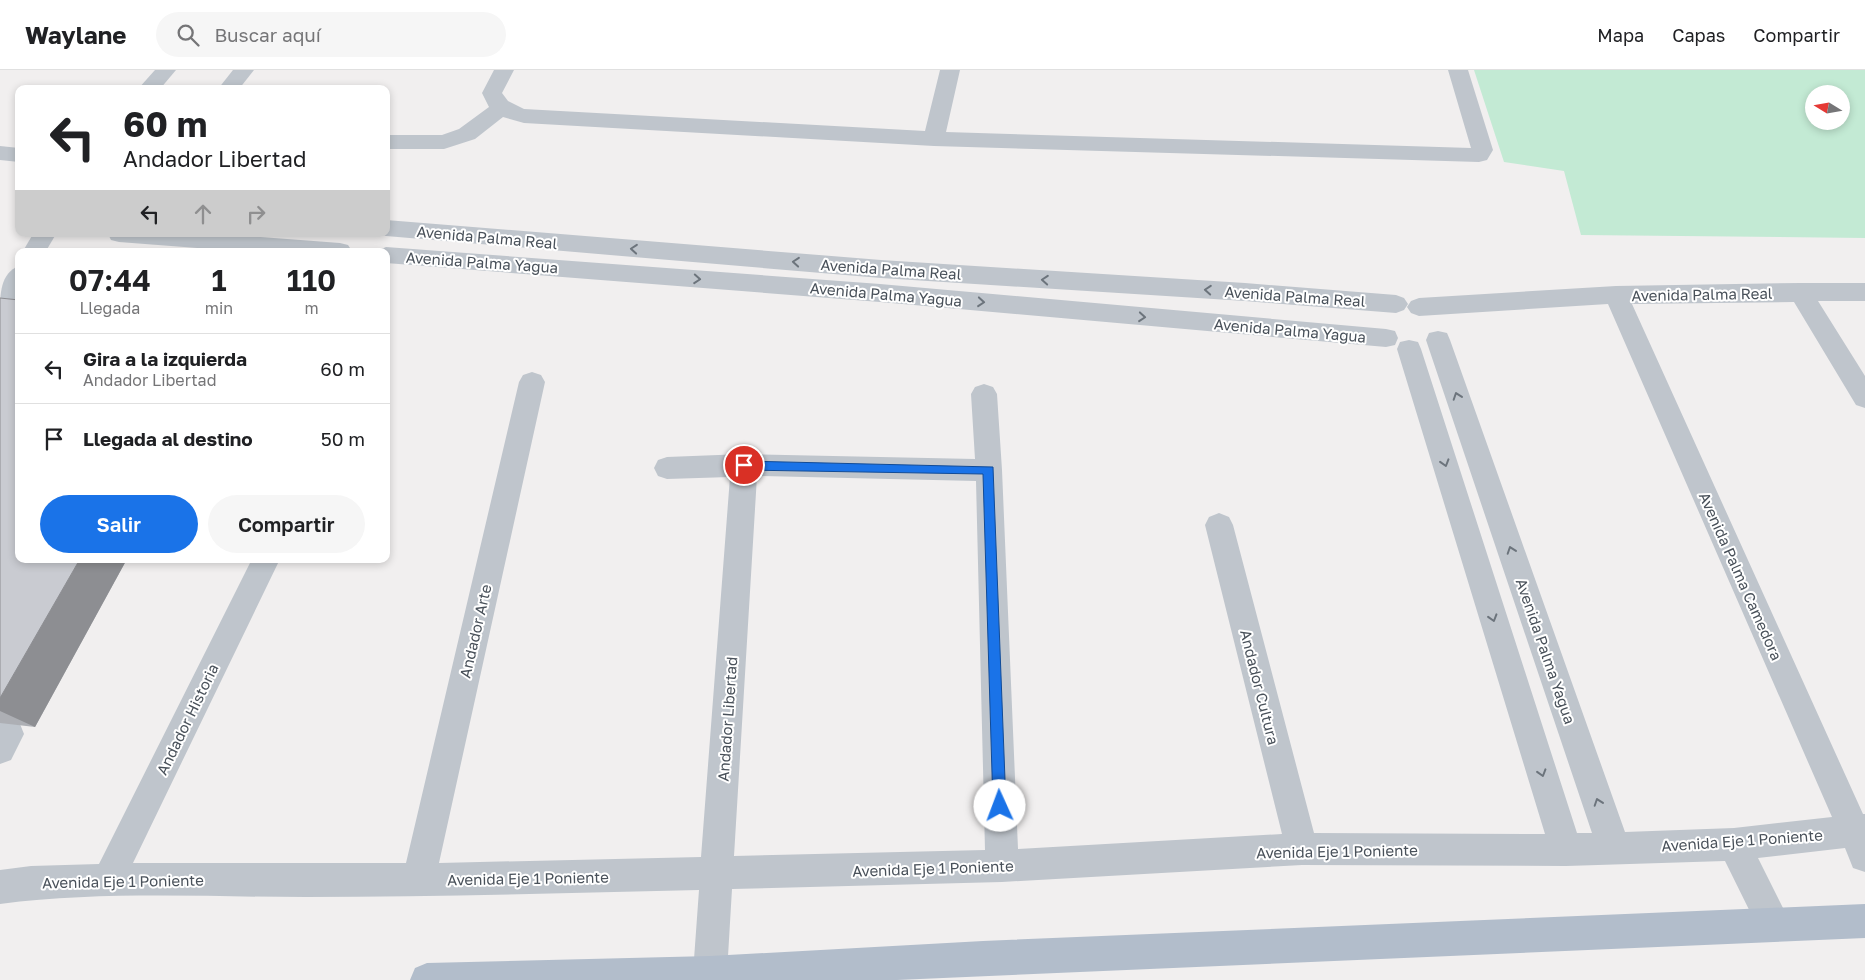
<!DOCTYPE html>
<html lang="es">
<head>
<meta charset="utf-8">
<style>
  :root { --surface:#fff; --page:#f6f6f6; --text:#202124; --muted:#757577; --line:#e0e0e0; --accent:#1a73e8 }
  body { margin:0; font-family:"Golos Text",sans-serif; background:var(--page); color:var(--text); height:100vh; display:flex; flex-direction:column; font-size:19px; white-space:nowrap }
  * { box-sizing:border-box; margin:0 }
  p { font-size:16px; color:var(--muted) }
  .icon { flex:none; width:28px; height:28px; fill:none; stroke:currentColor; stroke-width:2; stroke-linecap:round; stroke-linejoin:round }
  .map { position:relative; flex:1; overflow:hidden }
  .side { position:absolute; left:15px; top:178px; width:375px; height:315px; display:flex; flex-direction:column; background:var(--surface); border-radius:10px; box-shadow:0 2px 8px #0003 }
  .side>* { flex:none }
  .hud { position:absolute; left:15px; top:15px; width:375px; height:152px; border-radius:10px; box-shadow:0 2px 8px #0003; background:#fff; color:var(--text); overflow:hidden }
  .needle { width:32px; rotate:281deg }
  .fabs { position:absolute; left:1805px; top:15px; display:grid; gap:10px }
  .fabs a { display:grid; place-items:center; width:45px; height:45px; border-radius:50%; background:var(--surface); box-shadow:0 2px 8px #0003; font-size:25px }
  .pin { position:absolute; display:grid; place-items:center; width:42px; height:42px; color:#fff; margin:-21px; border:2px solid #fff; border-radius:50%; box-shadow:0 1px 5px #0007 }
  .me { position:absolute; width:55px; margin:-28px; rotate:358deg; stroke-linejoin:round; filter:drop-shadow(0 0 4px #0008) }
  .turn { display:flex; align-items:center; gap:18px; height:105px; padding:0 25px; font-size:22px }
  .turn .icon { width:65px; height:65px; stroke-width:2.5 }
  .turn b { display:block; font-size:35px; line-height:42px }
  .lanes { display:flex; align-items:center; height:48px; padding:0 25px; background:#0003; justify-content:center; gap:25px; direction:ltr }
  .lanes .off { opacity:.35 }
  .eta { display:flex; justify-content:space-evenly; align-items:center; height:85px; text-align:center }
  .eta b { font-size:30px; font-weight:600; line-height:35px }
  .button { display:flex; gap:10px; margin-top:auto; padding:10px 25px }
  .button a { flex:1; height:58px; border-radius:30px; background:var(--accent); color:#fff; font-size:20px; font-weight:600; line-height:58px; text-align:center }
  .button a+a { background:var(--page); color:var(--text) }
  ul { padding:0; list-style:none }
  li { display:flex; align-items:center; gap:15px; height:70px; padding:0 25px; border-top:1px solid var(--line) }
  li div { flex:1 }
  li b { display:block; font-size:19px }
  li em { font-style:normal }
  header { display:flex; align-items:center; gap:30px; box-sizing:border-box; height:70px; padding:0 25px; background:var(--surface); border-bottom:1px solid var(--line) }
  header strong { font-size:24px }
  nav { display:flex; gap:28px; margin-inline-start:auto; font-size:18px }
  .search { width:350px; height:45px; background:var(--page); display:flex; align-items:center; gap:12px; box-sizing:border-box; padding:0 18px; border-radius:28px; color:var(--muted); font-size:19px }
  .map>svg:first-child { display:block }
</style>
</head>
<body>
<header>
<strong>Waylane</strong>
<div class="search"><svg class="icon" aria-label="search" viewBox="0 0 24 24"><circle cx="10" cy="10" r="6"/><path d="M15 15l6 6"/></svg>Buscar aquí</div>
<nav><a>Mapa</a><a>Capas</a><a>Compartir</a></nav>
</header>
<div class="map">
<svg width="1865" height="910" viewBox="0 0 1865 910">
  <rect width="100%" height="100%" fill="#f1efef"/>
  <!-- green -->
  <path fill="#c3ead4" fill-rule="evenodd" d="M1474 0H1865V168L1581 165 1564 101 1504 92ZM1814 24H1841V51H1814Z"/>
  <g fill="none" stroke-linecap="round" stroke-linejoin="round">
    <!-- minor -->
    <g fill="#bfc5cc" fill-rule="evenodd">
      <path d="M155 0H176L160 19H138Z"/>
      <path d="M233 0H254L239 19H218Z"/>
      <path d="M494 0H514L502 23 508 31 524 39 925 61 940 0H960L946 62 1471 78 1448 0H1468L1493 80 1487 90 1479 92 934 76 524 53 503 47 475 69 444 79H386V65H442L459 59 489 37 482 23Z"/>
      <path d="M0 76 19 78V92L0 90Z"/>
      <path d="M386 150 881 190 1245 213 1396 225 1404 228 1408 234 1404 240 1396 243 1245 231 881 208 386 166 378 164H386Z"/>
      <path d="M33 164H56L46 181H23Z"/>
      <path d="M108 164H223L340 173 348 175 352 181H236L119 172 111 170Z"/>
      <path d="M386 177 880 214 1386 259 1395 261 1398 268 1395 275 1386 277 880 232 386 193V181H377Z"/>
      <path d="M19 196V224L8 240 0 243C0 225 0 203 19 196Z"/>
      <path d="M1800 213H1865V231H1818L1865 306V338L1856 335 1794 232 1632 234 1863 744H1865V802L1853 798 1845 778 1758 788 1791 854 1786 866 1774 871 1762 866 1725 791 1566 796 1302 795 1002 812 732 819 727 903 724 910H696L693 903 699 820C568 823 437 827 306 827 204 827 101 821 0 834V800L31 796 99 794 252 489H280L133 793H406L519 312 523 305 532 302 541 305 545 312 439 793 701 787 730 407 667 409 658 406 654 398 658 390 667 387 744 384 975 389 971 324 975 317 984 314 993 317 997 324 1002 400 1018 779 1282 764 1205 455 1209 447 1219 443 1229 447 1233 455 1314 763 1545 764 1397 279 1400 272 1409 270 1418 272 1421 279 1577 763H1592L1426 270 1429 263 1438 261 1447 263 1450 270 1625 762 1734 758 1832 747 1608 234 1419 246 1411 243 1407 237 1411 231 1419 228 1616 216ZM757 406 976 411 985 780 734 786Z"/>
      <path d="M9 649 20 654 24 664 11 690 0 694V653Z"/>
    </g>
    <!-- major -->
    <path fill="#b2bdcb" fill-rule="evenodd" d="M1865 834V868L897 910H410L415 898 427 893 710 886 983 871Z"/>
  </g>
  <!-- wall -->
  <path fill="#adafb4" d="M0 228 19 489H127L35 657 0 653Z"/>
  <!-- shaded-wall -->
  <path fill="#8d8e92" d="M80 489H127L35 657 0 641V628Z"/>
  <!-- building -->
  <path fill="#c9cbd1" stroke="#8d8e92" d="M0 228 19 230V489H80L0 628Z"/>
  <!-- one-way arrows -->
  <defs><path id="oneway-chevron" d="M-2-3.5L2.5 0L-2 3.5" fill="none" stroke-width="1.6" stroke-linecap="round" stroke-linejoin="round" transform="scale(1.25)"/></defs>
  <g stroke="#6c747c">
    <use href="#oneway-chevron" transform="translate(634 179) rotate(-175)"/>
    <use href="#oneway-chevron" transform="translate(796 192) rotate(-175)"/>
    <use href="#oneway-chevron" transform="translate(697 209) rotate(4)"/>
    <use href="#oneway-chevron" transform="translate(1045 210) rotate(-176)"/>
    <use href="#oneway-chevron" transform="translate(1208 220) rotate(-176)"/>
    <use href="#oneway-chevron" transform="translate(981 232) rotate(5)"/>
    <use href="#oneway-chevron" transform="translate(1142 247) rotate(5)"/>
    <use href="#oneway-chevron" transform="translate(1457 326) rotate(-109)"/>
    <use href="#oneway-chevron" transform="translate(1445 393) rotate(73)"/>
    <use href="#oneway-chevron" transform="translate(1511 480) rotate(-109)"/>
    <use href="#oneway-chevron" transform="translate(1493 548) rotate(73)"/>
    <use href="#oneway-chevron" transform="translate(1542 703) rotate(73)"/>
    <use href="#oneway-chevron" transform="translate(1598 732) rotate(-109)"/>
  </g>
  <!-- route -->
  <path fill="#1a73e8" stroke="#114b97" d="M744 391 993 397 1006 736 1005 741 1000 743 995 741 993 736 983 404 744 400 738 395Z"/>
  <g text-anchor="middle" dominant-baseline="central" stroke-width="4" stroke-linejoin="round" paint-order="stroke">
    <!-- street labels -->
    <g font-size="15" fill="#49515a" stroke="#fff">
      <text transform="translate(487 167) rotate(5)">Avenida Palma Real</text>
      <text transform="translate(482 192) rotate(4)">Avenida Palma Yagua</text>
      <text transform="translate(891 199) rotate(4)">Avenida Palma Real</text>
      <text transform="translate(886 224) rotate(5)">Avenida Palma Yagua</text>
      <text transform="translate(1702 224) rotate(-1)">Avenida Palma Real</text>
      <text transform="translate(1295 226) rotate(4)">Avenida Palma Real</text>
      <text transform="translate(1290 260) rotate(5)">Avenida Palma Yagua</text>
      <text transform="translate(1741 506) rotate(66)">Avenida Palma Camedora</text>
      <text transform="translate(475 561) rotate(-77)">Andador Arte</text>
      <text transform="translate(1546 581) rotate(71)">Avenida Palma Yagua</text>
      <text transform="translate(1260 617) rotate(76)">Andador Cultura</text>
      <text transform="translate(187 649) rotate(-64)">Andador Historia</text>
      <text transform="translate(727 649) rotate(-86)">Andador Libertad</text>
      <text transform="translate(1742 770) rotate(-4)">Avenida Eje 1 Poniente</text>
      <text transform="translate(1337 781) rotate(-1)">Avenida Eje 1 Poniente</text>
      <text transform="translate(933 798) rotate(-2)">Avenida Eje 1 Poniente</text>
      <text transform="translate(528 808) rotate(-1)">Avenida Eje 1 Poniente</text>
      <text transform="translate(123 811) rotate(-1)">Avenida Eje 1 Poniente</text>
    </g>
  </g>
</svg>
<div class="fabs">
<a><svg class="needle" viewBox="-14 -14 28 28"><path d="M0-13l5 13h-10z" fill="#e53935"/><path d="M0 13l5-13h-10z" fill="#757577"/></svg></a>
</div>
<div class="pin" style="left:744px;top:395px;background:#d93025"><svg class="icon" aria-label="arrive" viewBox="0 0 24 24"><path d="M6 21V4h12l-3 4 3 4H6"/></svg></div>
<svg class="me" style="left:1000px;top:736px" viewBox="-20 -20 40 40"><circle r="19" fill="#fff"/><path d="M0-13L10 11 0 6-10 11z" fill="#1a73e8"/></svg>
<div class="hud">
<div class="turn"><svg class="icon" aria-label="left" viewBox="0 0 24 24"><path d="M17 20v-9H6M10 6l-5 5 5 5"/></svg><div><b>60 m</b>Andador Libertad</div></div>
<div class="lanes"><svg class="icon" aria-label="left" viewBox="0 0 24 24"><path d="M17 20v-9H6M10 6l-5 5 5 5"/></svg><svg class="icon off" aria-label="ahead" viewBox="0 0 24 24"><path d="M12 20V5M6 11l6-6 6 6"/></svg><svg class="icon off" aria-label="right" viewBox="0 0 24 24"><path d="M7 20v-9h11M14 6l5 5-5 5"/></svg></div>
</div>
<section class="side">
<div class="eta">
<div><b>07:44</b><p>Llegada</p></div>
<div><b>1</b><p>min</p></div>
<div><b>110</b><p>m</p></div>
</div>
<ul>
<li><svg class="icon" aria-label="left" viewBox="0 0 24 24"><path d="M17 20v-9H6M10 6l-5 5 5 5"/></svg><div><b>Gira a la izquierda</b><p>Andador Libertad</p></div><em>60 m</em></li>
<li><svg class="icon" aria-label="arrive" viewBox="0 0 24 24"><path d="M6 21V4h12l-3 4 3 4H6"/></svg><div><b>Llegada al destino</b></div><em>50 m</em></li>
</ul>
<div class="button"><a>Salir</a><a>Compartir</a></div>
</section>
</div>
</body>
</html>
